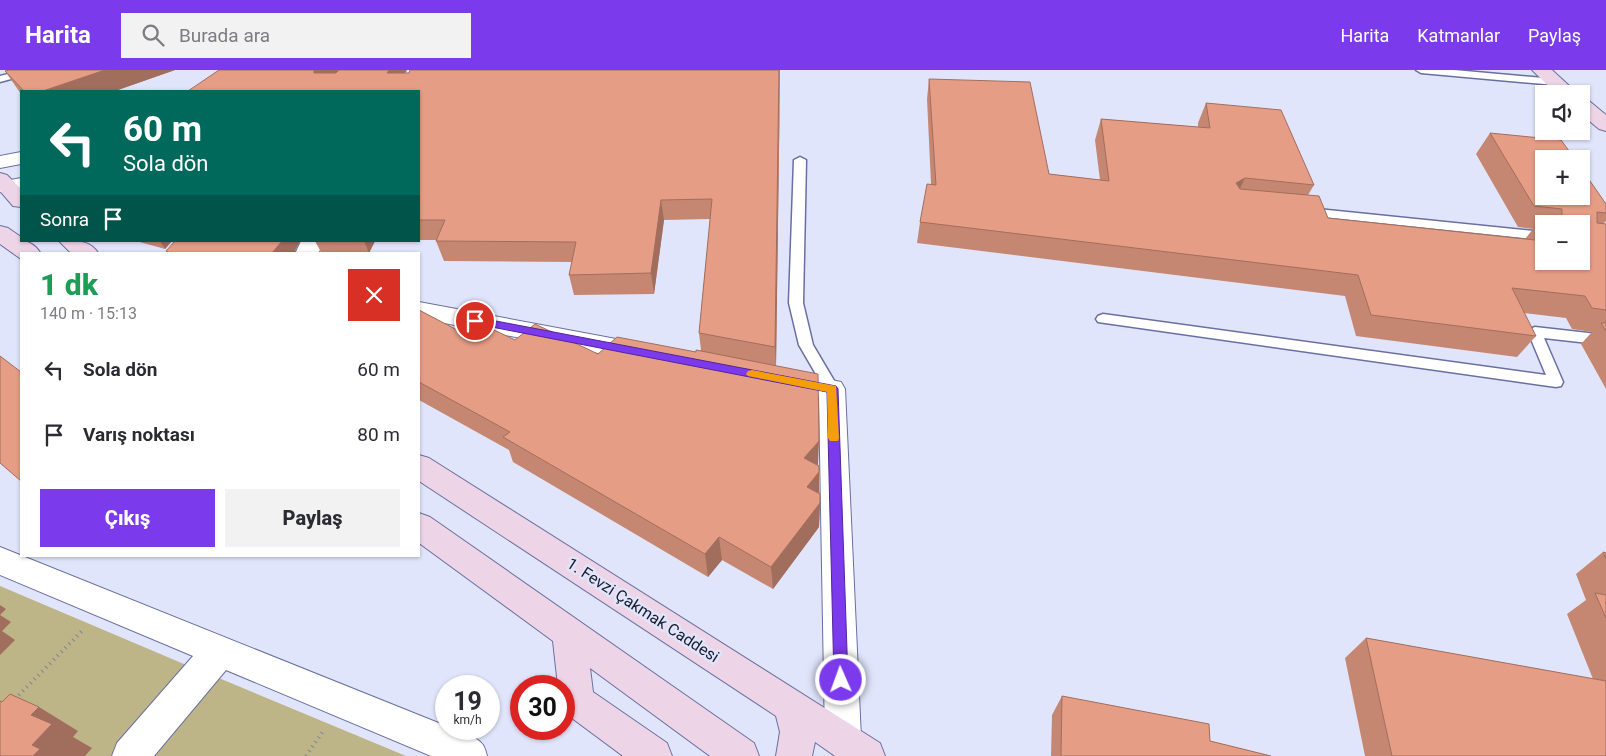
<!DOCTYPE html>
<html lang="tr">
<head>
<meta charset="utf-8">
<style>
  :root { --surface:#fff; --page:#f2f2f3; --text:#2b2b33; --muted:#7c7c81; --accent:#7c3aed }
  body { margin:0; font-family:Roboto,sans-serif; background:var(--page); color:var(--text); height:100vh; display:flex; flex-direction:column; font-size:19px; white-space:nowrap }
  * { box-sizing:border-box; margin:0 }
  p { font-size:16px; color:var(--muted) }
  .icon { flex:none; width:28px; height:28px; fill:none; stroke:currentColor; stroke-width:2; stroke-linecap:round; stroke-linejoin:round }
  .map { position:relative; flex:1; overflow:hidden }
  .drawer { position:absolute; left:20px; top:182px; width:400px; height:305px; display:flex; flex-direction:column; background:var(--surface); border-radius:0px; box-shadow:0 1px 4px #0004 }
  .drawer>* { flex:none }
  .banner { position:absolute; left:20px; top:20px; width:400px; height:152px; border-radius:0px; box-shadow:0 1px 4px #0004; background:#00695c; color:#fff; overflow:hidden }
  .controls { position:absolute; left:1535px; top:15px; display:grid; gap:10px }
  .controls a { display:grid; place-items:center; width:55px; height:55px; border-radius:0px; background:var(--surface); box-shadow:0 1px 4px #0004; font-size:25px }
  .speed { position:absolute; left:435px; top:605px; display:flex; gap:10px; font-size:25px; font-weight:700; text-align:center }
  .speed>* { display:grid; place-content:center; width:65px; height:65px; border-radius:50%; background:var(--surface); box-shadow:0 1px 4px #0004; line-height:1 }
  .speed small { font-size:12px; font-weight:400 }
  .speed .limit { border:8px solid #d22; background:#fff; color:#111 }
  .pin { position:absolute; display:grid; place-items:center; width:42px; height:42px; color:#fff; margin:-21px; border:2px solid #fff; border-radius:50%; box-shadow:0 1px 5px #0007 }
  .me { position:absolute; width:55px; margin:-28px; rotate:358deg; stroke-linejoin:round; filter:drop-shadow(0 0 4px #0008) }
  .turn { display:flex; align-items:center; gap:18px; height:105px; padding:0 20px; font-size:22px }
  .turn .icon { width:65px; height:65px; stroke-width:2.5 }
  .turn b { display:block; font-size:35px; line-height:42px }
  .then { display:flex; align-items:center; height:48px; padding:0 20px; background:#0003; gap:10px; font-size:19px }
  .round { display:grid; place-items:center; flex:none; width:52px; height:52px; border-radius:0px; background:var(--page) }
  .overview { display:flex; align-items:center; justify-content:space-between; height:85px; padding:0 20px }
  h1 { font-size:30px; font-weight:800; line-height:38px; color:#1e9e55 }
  .action { display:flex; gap:10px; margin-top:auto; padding:10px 20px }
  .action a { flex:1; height:58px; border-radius:0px; background:var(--accent); color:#fff; font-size:20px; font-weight:800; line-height:58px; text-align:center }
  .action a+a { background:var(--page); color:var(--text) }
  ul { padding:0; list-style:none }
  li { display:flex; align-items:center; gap:15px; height:65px; padding:0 20px }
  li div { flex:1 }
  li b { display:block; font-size:19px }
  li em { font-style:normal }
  header { display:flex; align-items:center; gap:30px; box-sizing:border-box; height:70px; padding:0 25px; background:var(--accent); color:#fff }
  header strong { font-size:24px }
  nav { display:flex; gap:28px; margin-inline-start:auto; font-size:18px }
  .search { width:350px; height:45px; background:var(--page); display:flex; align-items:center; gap:12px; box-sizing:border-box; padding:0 18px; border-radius:0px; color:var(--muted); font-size:19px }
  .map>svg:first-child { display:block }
</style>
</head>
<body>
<header>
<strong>Harita</strong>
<div class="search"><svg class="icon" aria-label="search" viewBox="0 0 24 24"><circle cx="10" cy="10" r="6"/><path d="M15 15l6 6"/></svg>Burada ara</div>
<nav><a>Harita</a><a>Katmanlar</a><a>Paylaş</a></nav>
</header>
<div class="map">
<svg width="1606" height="686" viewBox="0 0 1606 686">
  <rect width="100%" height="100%" fill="#e1e5fb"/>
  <!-- green -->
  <g fill="#bdb487">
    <path d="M0 516 191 597 114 686H0Z"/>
    <path d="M214 606 406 686H146Z"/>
  </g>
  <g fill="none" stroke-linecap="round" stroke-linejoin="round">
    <!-- lane casing -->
    <g stroke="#696fa1" stroke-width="3">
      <g id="lane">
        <path d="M23 0H39L37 2 0 12V6Z"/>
        <path d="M1416 0H1454L1555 9 1560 12 1555 15 1421 3Z"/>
        <path d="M800 87 806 90 803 233 813 275 839 319 837 323 832 324 827 323 799 275 789 233 794 90Z"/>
        <path d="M1308 138 1544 162V170L1304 145 1302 142Z"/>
        <path d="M1103 244 1546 305 1528 262 1530 259 1535 257 1606 265V275L1544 268 1563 312 1561 316 1556 317 1098 252 1096 249 1098 246Z"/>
      </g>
    </g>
    <!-- street casing -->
    <g stroke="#696fa1" stroke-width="2">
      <g id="street">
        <path d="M21 82V94L0 98V86Z"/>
        <path d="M21 108V120L6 123 0 122V112Z"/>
        <path d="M301 171H324L318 184H295Z"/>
        <path d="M419 232 643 274 652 277 656 283 652 289 643 292 419 248Z"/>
        <path d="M781 299 841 312 845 319 861 668 856 681 843 686 830 681 825 668 819 326 772 316 768 309 772 302Z"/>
        <path d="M0 477 446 656V659C456 659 477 666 483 675 485 678 486 682 487 686H431L226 600 154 686H112L117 673 193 586 0 505Z"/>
      </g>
    </g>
    <!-- secondary casing -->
    <g stroke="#696fa1" stroke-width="2">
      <g id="secondary">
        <path d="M1532 0H1552L1578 24H1557Z"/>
        <path d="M1581 28 1588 30 1606 45V61L1599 59 1581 44Z"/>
        <path d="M0 103 7 105 21 119V137L13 136 0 121Z"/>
        <path d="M0 156 8 158 21 167V171C30 171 37 177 41 184H21V189L0 174Z"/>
        <path d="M59 171C75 171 90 169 99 184H72Z"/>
        <path d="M419 385 429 388 880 673 885 686H835L815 672 812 686H776L780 662 776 646 419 411Z"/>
        <path d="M419 443 430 447 754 673 759 686H710L590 598 593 622 667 673 672 686H623L565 643 564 616H558L553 571 419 473Z"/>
      </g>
    </g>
    <!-- path -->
    <g stroke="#808398" stroke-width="4" stroke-dasharray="1 4.5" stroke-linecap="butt">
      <path d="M15 629 84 559"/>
      <path d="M306 686 324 660"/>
    </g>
    <!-- lane -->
    <use href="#lane" fill="#fff" fill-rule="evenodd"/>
    <!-- street -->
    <use href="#street" fill="#fff" fill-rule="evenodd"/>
    <!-- secondary -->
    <use href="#secondary" fill="#eed4e7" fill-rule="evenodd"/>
  </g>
  <!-- wall -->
  <g fill="#c68772" fill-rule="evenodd">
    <path d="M9 0H175L115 21H21V24L5 1Z"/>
    <path d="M780 0 776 296 818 395 820 433 819 457 773 519 722 490 708 507 513 392 509 380 419 330V240L459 261 598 284 696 282 701 280 699 263 710 149 664 150 654 224 574 225 569 205 572 192 444 191 436 171V170H419V21L405 3Z"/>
    <path d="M929 9 1049 104 1100 110 1095 70 1101 49 1198 57V53L1206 33 1314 115 1308 125 1328 148 1525 169 1533 159 1518 157 1476 84 1490 63 1606 134V151L1603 154H1606V319L1581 274 1592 262 1572 259 1566 248 1524 243 1536 266 1517 287 1356 266 1345 226 917 173 920 152 931 114 927 29ZM1544 154H1581L1544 191Z"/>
    <path d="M136 171H172L165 179Z"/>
    <path d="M315 171H375L369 183 321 182Z"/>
    <path d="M1603 482 1606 483V686H1365L1345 588 1366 568 1593 609 1567 544 1586 530 1576 504Z"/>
    <path d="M1062 626 1210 671 1271 686H1051L1052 645Z"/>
  </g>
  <!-- shaded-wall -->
  <g fill="#a16e5d">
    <path d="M105 0H175L115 21H43Z"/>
    <path d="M314 0H340L323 20 314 3Z"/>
    <path d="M389 0H407L395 21 387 3Z"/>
    <path d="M780 0V10L776 298 775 277Z"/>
    <path d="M1245 108 1235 129 1236 113Z"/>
    <path d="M661 130 664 150 654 224 651 203Z"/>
    <path d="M160 171H172L165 179Z"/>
    <path d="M282 171H300L295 181 297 184H271Z"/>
    <path d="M364 171H375L369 183Z"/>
    <path d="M819 371 818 395 804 388Z"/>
    <path d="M819 402V426L807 417Z"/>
    <path d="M820 433 819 457 773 519 771 497Z"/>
    <path d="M719 467 722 490 708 507 705 484Z"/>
    <path d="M0 535 6 539 0 545Z"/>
    <path d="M0 545 11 552 2 561 15 570 0 585Z"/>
    <path d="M39 637 78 661 73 667 92 678 85 686H33L31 645Z"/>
  </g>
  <!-- building -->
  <g fill="#e69d85" stroke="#a16e5d">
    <path d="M9 0H105L43 21H24L5 1Z"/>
    <path d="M219 0H314V3H336L339 0H389L387 3H409L410 0H779L775 277 699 263 712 129 661 130 651 203 569 205 576 172 436 171 445 150H419V21H188Z"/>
    <path d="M929 9 1030 12 1049 104 1109 111 1101 49 1210 58 1206 33 1281 40 1314 115 1245 108 1236 113 1240 119 1319 126 1328 148 1544 171V191H1581V154H1544L1541 149 1562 150V139L1534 136 1490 63 1561 70 1575 89H1544V126H1581V98L1606 134V143L1597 142V153L1606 154V240L1592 238 1585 226 1512 218 1536 266 1371 245 1358 205 920 152 927 114 936 115Z"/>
    <path d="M175 171H282L271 184H172L166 181Z"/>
    <path d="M419 240 459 261 473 250 515 270 535 254 598 284 617 267 696 282V280L818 304 819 371 804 388 819 396V402L807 417 820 424V433L771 497 719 467 705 484 503 367 510 362 419 312Z"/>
    <path d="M1601 253H1606V261Z"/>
    <path d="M0 286 21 302V411L0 393Z"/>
    <path d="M1603 482 1606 483V489Z"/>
    <path d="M1595 523 1606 525V548Z"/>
    <path d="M1366 568 1606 611V686H1392Z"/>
    <path d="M10 624 39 637 31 645 52 654 32 675 40 679 33 686H0V631L2 632Z"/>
    <path d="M1062 626 1209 654 1210 671 1271 686H1061Z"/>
  </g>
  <!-- route -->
  <path fill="#7c3aed" stroke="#51269a" d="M475 247 836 316 838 319 848 610 846 615 841 617 836 615 834 610 827 322 471 253 470 251Z"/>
  <!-- slow -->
  <path fill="#f59e0b" d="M752 300 836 316 839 368 838 371H830L828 368 827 322 748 306 746 304 748 301Z"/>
  <g text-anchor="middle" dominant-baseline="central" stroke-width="5" stroke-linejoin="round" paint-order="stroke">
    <!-- street labels -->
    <g font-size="16" fill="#1a1c30" stroke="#e1e5fb">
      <text transform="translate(643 540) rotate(33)">1. Fevzi Çakmak Caddesi</text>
    </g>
  </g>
</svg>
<div class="controls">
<a><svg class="icon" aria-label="sound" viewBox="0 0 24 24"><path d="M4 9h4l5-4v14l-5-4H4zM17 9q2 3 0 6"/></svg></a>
<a>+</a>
<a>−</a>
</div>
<div class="speed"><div>19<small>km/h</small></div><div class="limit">30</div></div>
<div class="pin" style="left:475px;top:251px;background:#d93025"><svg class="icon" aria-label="arrive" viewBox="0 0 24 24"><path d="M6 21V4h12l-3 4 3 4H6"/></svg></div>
<svg class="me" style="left:841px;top:610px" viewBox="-20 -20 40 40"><circle r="17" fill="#7c3aed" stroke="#fff" stroke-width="3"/><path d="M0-11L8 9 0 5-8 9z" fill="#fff"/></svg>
<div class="banner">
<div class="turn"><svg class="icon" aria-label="left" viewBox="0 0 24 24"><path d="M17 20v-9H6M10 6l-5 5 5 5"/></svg><div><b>60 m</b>Sola dön</div></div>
<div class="then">Sonra<svg class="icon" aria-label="arrive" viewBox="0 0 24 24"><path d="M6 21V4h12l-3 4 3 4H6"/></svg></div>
</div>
<section class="drawer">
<div class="overview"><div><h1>1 dk</h1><p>140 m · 15:13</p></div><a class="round" style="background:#d93025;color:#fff"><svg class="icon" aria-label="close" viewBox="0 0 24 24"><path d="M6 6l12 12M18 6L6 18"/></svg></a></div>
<ul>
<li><svg class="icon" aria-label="left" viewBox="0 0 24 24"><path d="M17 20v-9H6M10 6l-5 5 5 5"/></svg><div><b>Sola dön</b></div><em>60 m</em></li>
<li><svg class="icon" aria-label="arrive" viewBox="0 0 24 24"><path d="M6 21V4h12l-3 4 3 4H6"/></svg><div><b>Varış noktası</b></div><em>80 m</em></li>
</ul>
<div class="action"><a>Çıkış</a><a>Paylaş</a></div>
</section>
</div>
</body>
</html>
